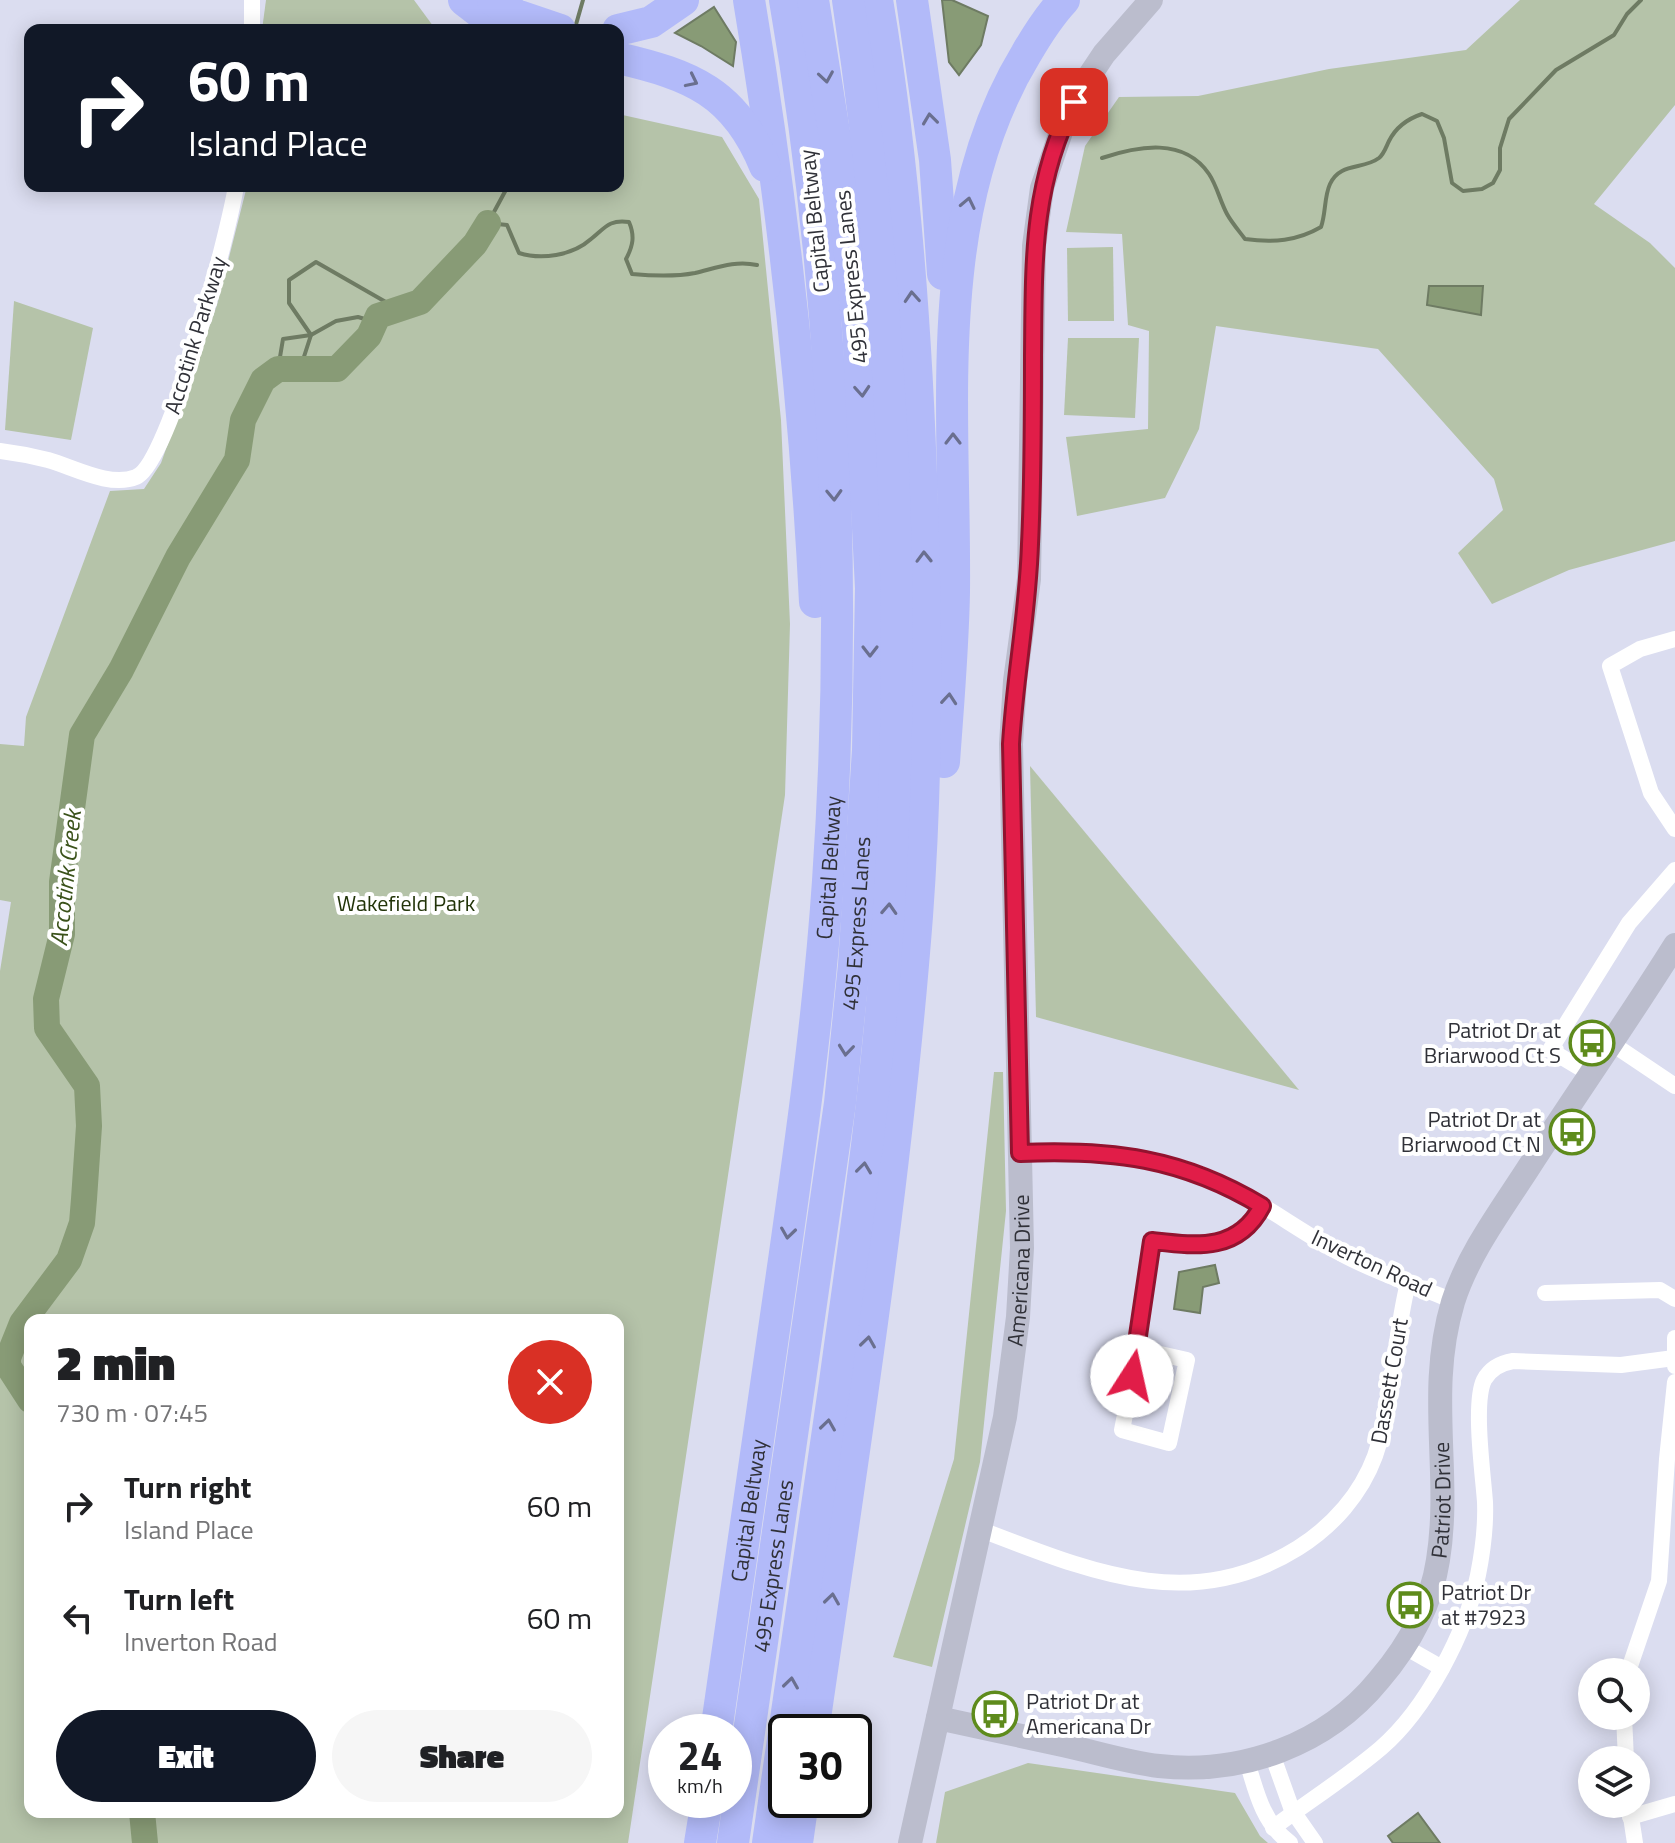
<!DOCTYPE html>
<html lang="en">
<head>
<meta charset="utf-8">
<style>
  :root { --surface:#fff; --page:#f6f6f6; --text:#202124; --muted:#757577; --accent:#111827 }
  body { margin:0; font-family:"Titillium Web",sans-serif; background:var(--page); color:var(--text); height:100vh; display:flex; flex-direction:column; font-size:30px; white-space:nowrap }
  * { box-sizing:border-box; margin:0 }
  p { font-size:26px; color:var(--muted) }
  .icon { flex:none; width:44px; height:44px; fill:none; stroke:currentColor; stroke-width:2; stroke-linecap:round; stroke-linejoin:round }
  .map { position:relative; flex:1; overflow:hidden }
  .details { position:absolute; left:24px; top:1314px; width:600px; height:504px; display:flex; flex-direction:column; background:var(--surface); border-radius:16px; box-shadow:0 4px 20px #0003 }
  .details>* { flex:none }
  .banner { position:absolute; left:24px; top:24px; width:600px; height:168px; border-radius:16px; box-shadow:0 4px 20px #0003; background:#111827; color:#fff; overflow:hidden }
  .controls { position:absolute; left:1578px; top:1658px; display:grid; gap:16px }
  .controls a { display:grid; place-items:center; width:72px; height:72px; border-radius:50%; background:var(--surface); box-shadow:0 4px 20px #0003; font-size:40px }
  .speed { position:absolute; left:648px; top:1714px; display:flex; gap:16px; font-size:40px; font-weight:700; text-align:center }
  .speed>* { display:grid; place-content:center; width:104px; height:104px; border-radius:50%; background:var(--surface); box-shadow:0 4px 20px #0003; line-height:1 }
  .speed small { font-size:20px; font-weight:400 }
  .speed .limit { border:4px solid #111; border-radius:12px; background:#fff; color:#111 }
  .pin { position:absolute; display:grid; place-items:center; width:68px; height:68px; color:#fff; margin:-34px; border-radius:16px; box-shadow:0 4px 12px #0006 }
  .me { position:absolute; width:88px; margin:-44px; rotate:10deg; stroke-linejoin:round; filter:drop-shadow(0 0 6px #0008) }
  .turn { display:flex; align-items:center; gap:28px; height:168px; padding:0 32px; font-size:36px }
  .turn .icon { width:104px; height:104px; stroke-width:2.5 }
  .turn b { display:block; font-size:56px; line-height:68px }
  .round { display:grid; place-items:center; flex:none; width:84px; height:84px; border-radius:42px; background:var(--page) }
  .overview { display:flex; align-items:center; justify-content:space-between; height:136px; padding:0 32px }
  h1 { font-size:48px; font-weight:800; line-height:60px }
  .cta { display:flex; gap:16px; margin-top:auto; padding:16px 32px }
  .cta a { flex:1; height:92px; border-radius:48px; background:var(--accent); color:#fff; font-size:32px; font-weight:800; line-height:92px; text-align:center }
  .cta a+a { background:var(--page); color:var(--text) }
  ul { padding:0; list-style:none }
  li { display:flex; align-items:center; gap:24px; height:112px; padding:0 32px }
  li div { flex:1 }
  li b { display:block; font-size:30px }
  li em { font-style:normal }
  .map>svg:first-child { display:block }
</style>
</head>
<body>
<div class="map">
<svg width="1675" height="1843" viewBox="0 0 1675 1843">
  <rect width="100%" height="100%" fill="#dbddf0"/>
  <!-- green -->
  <g fill="#b5c3a9" fill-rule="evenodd">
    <path d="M266 0H414L436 30H262Z"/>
    <path d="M1520 0H1675V105L1594 204 1650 243 1675 268V541L1569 570 1492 604 1458 553 1503 510 1494 479 1378 349 1216 326 1199 429 1165 498 1077 516 1066 437 1148 429 1149 331 1128 325 1122 234 1066 232 1085 146 1119 97 1198 96 1329 69 1466 50Z"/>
    <path d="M618 114 722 137 759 199 781 420 790 624 785 795 628 1843H0V971L11 902 0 900V744L24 746 26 717 110 491 144 489 161 463 217 305 247 186H618ZM30 1320H618V1812H30Z"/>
    <path d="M1113 247 1114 321H1068L1067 248Z"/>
    <path d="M14 301 93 328 71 440 5 430Z"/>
    <path d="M1068 338H1139L1135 418 1064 415Z"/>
    <path d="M1030 766 1299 1090 1036 1017Z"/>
    <path d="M994 1072H1003L1006 1211 980 1462 932 1667 893 1657 954 1459Z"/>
    <path d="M1028 1763 1235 1793 1260 1836 1268 1843H936L945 1792Z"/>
  </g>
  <!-- water -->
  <g fill="#889b76" stroke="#6e7b63" stroke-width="2">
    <path d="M942 0H952L988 16 981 45 959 75 949 62Z"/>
    <path d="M714 7 736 42 733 66 701 46 675 33Z"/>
    <path d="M1429 286H1483L1481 315 1427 305Z"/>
    <path d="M1215 1265 1219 1283 1203 1287 1200 1313 1174 1309 1179 1272Z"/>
    <path d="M1418 1813 1440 1843H1393L1388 1836Z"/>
  </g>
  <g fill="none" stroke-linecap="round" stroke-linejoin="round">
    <!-- stream -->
    <g stroke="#6e7b63" stroke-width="4">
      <path d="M575 28 583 0"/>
      <path d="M1102 158C1138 146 1184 137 1209 174 1217 186 1220 201 1227 214 1232 223 1239 231 1245 239 1273 243 1297 241 1321 227 1326 213 1324 197 1330 184 1340 162 1363 170 1379 158 1384 154 1386 147 1389 141 1396 127 1407 119 1422 114L1437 121 1444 138 1452 183 1463 191 1482 189 1493 183 1500 170V148L1509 119 1556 70 1614 35 1627 14 1641 0"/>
      <path d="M508 186 488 223 507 225 519 253C541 260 572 256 591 239 605 228 609 219 629 222 635 236 633 246 626 259L632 274C654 276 674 277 695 273 716 268 735 260 757 265"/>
      <path d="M278 369 283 339 311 335 336 321 358 317 375 322"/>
      <path d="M300 369 311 335 289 303V280L316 262 398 309"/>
      <path d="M0 1369 8 1366"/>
    </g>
    <!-- river -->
    <g stroke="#889b76" stroke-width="26">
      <path d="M30 1400 8 1366V1358L22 1323 69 1260 82 1223 84 1199 89 1126 87 1086 47 1028 46 999 62 934V882L82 735 121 670 178 557 237 460 243 420 263 380 278 369H337L369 336 378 316 420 302 475 244 488 223"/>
      <path d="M142 1812 145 1843"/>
    </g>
    <!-- street -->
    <g stroke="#fff" stroke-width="16">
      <path d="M252 30V0"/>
      <path d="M0 451C16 453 32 456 48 460 73 467 110 488 136 477 170 464 229 229 236 186"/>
      <path d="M1675 639 1640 649 1610 666 1651 793 1675 829"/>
      <path d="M1611 1043 1675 1086"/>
      <path d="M1590 1074 1550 1050 1629 923 1675 870"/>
      <path d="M1020 1153C1090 1150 1159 1153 1224 1184 1264 1204 1301 1232 1340 1253 1376 1273 1416 1285 1453 1301"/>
      <path d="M1545 1293 1660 1290 1675 1299"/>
      <path d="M1138 1349 1187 1360 1169 1443 1122 1430 1138 1349 1152 1241C1197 1246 1238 1252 1262 1206"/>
      <path d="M1675 1366V1338"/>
      <path d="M979 1529C1087 1570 1189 1616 1298 1548 1333 1526 1361 1494 1375 1456 1393 1404 1394 1338 1408 1283"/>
      <path d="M1405 1647 1442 1668"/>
      <path d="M1628 1672 1659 1581 1667 1459 1675 1382"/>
      <path d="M1624 1716 1626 1760"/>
      <path d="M1272 1754 1292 1810 1315 1843"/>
      <path d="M1247 1761C1256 1792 1263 1823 1290 1843"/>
      <path d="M1629 1804 1635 1843"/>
      <path d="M1630 1817 1675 1804"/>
      <path d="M1273 1828C1309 1801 1347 1777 1381 1748 1426 1709 1466 1633 1478 1575 1483 1550 1486 1527 1485 1502 1483 1474 1473 1403 1484 1380 1490 1369 1501 1363 1513 1361L1621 1365 1674 1358"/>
    </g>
    <!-- secondary -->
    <g stroke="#bbbdcd" stroke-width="24">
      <path id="s1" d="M938 1718C978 1727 1018 1735 1058 1744 1092 1751 1125 1762 1159 1766 1242 1775 1326 1745 1379 1680 1409 1645 1431 1606 1438 1560 1452 1473 1426 1392 1453 1302 1468 1254 1502 1209 1529 1167 1577 1093 1628 1020 1675 945"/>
      <path id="s2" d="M910 1843 1005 1417 1018 1317 1022 1248 1011 744 1015 681 1029 579 1034 246 1042 188 1065 120 1084 84 1104 54 1151 0"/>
    </g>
    <!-- highway -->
    <g stroke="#b2baf9" stroke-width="32">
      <path d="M464 0 503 30"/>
      <path d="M493 0 516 15 560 30"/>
      <path d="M749 0C782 198 805 401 815 602"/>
      <path d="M912 0 935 160 943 274"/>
      <path d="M618 30 651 22 683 0"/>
      <path d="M618 58C691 75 735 92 765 166"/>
      <path d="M944 762C948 705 953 649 954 592 956 414 929 213 1026 54 1037 35 1049 16 1064 0"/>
      <path id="s3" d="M716 1732C738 1582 760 1432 781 1281 800 1148 819 1015 828 881 848 588 835 290 785 0"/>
      <path d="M813 1732C852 1461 896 1189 917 916 927 779 927 642 922 505 917 336 905 167 877 0"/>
      <path d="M700 1843 707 1800"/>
      <path id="s4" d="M733 1843 840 1103 854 965 868 750 871 588 858 328 842 182 813 0"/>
      <path d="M768 1843C790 1689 813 1536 835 1382 854 1244 875 1105 885 966 909 644 896 319 848 0"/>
      <path d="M797 1843 803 1800"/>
    </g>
  </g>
  <!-- one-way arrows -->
  <defs><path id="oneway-chevron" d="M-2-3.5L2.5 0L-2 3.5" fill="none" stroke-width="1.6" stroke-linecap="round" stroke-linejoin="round" transform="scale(2)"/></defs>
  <g stroke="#6a6f8f">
    <use href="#oneway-chevron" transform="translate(826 77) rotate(81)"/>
    <use href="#oneway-chevron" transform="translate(692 81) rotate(26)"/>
    <use href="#oneway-chevron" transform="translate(930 119) rotate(-97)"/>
    <use href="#oneway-chevron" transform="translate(968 203) rotate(-78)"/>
    <use href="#oneway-chevron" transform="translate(912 297) rotate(-94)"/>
    <use href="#oneway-chevron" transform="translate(862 391) rotate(86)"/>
    <use href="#oneway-chevron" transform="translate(953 439) rotate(-90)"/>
    <use href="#oneway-chevron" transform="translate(834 495) rotate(88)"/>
    <use href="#oneway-chevron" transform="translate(924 557) rotate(-91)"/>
    <use href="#oneway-chevron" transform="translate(870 651) rotate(90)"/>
    <use href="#oneway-chevron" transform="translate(949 699) rotate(-85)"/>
    <use href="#oneway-chevron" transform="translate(889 909) rotate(-87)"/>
    <use href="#oneway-chevron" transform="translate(846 1050) rotate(96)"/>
    <use href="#oneway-chevron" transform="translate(864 1168) rotate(-83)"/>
    <use href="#oneway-chevron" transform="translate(788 1233) rotate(98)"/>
    <use href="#oneway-chevron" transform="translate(868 1342) rotate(-82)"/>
    <use href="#oneway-chevron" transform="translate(828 1425) rotate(-82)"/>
    <use href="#oneway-chevron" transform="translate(832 1599) rotate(-82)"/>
    <use href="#oneway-chevron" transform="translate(791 1683) rotate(-82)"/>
  </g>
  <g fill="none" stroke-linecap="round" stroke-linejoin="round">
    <!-- route casing -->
    <g stroke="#92132f" stroke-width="20">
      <path id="route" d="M1074 102C1031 185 1034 265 1033 356 1033 419 1033 482 1030 544 1028 611 1015 677 1011 744L1020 1153C1111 1149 1183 1158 1262 1206 1238 1252 1197 1246 1152 1241L1132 1376"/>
    </g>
    <!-- route -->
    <use href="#route" stroke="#e11d48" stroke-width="14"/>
  </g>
  <!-- icons -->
  <defs>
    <g id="bus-ring" transform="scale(2.3)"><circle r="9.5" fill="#fff" stroke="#5e8b1c" stroke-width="1.5"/><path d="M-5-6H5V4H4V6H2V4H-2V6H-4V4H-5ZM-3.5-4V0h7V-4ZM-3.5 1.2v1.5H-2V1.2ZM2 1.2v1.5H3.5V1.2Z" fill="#5e8b1c"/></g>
  </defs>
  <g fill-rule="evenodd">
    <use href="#bus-ring" x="1592" y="1043"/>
    <use href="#bus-ring" x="1572" y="1132"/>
    <use href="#bus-ring" x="1410" y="1605"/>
    <use href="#bus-ring" x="995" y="1714"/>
  </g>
  <g text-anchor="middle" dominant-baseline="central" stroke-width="8" stroke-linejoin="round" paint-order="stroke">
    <!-- street labels -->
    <g font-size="22" fill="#303138" stroke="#fff">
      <text transform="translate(814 221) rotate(-96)">Capital Beltway</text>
      <text transform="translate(851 277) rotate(-96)">495 Express Lanes</text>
      <text transform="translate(195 335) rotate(-73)">Accotink Parkway</text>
      <text stroke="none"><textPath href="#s3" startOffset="872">Capital Beltway</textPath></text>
      <text stroke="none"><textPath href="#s4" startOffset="928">495 Express Lanes</textPath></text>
      <text transform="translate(1372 1263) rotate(25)">Inverton Road</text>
      <text stroke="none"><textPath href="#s2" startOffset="584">Americana Drive</textPath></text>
      <text transform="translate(1389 1381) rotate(-80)">Dassett Court</text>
      <text stroke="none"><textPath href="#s1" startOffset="668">Patriot Drive</textPath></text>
      <text stroke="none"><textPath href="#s3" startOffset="224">Capital Beltway</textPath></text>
      <text stroke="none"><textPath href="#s4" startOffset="280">495 Express Lanes</textPath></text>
    </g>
    <!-- park labels -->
    <g font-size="22" fill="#223409" stroke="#fff">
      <text x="406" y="903">Wakefield Park</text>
    </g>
    <!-- poi labels -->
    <g font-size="22" fill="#303138" stroke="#fff" text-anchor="end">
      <text x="1561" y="1030">Patriot Dr at<tspan x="1561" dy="25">Briarwood Ct S</tspan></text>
      <text x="1541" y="1119">Patriot Dr at<tspan x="1541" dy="25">Briarwood Ct N</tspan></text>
      <text x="1441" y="1592" text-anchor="start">Patriot Dr<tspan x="1441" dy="25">at #7923</tspan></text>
      <text x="1026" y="1701" text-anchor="start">Patriot Dr at<tspan x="1026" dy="25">Americana Dr</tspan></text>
    </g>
    <!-- water labels -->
    <g font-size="24" font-style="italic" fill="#3a521a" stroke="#fff">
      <text transform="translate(65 878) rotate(-84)">Accotink Creek</text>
    </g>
  </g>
</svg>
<div class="controls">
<a><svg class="icon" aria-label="search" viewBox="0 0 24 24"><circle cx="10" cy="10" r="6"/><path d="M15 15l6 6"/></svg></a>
<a><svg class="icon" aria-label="layers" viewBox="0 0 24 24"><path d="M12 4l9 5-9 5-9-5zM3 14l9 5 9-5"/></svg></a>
</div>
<div class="speed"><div>24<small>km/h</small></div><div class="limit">30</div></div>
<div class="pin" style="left:1074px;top:102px;background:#d93025"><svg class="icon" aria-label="arrive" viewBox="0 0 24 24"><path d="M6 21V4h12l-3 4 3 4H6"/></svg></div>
<svg class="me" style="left:1132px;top:1376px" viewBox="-20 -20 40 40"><circle r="19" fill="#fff"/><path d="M0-13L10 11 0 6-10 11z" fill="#e11d48"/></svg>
<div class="banner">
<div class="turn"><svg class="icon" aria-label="right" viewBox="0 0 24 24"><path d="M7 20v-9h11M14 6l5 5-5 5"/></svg><div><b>60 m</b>Island Place</div></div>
</div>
<section class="details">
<div class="overview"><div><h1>2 min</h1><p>730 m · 07:45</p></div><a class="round" style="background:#d93025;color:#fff"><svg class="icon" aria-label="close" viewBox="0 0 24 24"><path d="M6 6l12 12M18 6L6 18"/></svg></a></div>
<ul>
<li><svg class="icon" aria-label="right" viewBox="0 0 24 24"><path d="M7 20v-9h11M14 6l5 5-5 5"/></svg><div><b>Turn right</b><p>Island Place</p></div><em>60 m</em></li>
<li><svg class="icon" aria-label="left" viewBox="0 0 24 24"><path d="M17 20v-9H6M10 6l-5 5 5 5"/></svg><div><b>Turn left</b><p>Inverton Road</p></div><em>60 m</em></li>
</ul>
<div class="cta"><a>Exit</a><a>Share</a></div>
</section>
</div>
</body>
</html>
